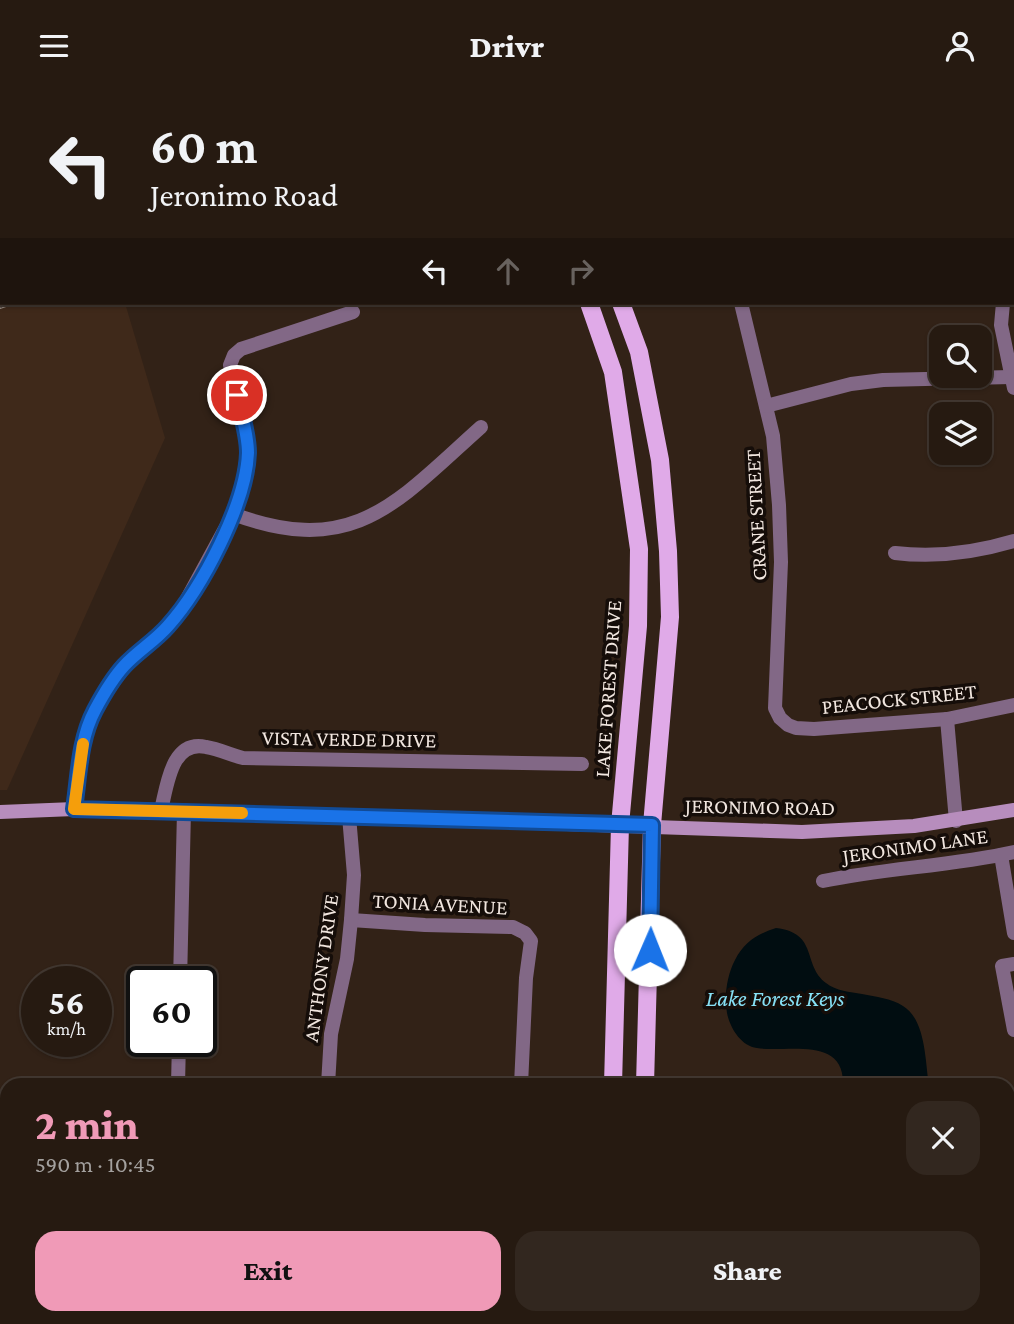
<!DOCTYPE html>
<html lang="en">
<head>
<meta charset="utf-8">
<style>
  :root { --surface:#261a11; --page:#32271f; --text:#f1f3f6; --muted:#a4a19f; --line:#423831; --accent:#f09ab7 }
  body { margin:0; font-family:"Crimson Pro",serif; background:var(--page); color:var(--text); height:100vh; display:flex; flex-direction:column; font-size:26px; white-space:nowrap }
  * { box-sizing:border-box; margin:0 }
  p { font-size:23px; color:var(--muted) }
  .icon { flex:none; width:38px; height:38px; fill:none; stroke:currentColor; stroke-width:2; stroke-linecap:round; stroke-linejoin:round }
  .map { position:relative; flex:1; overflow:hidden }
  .panel { position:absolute; left:0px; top:987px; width:1015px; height:247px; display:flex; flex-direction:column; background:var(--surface); border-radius:21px 21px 0 0; box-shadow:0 2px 5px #0004,0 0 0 2px var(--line) }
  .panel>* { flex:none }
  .banner { position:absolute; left:0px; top:0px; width:1015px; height:214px; box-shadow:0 2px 5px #0004,0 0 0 2px var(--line); background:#261a11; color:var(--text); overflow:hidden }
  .tools { position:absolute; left:929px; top:234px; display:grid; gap:14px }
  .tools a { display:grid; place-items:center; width:63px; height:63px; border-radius:14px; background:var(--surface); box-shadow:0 2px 5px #0004,0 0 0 2px var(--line); font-size:35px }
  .speed { position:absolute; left:21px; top:875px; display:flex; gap:14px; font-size:35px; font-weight:700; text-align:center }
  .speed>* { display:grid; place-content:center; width:91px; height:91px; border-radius:50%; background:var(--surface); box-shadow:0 2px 5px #0004,0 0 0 2px var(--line); line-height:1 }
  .speed small { font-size:18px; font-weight:400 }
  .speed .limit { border:4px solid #111; border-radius:10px; background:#fff; color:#111 }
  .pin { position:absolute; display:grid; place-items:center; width:60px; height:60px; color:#fff; margin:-30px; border:4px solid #fff; border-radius:50%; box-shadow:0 2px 7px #0007 }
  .me { position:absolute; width:77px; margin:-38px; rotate:1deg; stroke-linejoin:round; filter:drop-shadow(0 0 5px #0008) }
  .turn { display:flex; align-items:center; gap:24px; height:147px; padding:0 35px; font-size:32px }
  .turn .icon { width:91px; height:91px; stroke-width:2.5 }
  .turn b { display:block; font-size:49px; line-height:60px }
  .lanes { display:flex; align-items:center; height:66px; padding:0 35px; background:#0003; justify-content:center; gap:35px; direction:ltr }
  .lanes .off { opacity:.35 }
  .round { display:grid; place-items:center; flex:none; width:74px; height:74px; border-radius:21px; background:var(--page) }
  .head { display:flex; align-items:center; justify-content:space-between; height:119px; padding:0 35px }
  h1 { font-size:42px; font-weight:800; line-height:52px; color:var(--accent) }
  .button { display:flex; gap:14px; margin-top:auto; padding:14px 35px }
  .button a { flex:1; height:80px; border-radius:21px; background:var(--accent); color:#111; font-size:28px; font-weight:800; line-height:80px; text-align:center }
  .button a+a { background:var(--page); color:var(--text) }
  header { display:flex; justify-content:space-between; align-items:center; height:91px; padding:0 35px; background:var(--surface); font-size:32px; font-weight:800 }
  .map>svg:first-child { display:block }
</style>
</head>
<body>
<header><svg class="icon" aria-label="menu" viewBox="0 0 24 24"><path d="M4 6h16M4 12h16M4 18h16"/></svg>Drivr<svg class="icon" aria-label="person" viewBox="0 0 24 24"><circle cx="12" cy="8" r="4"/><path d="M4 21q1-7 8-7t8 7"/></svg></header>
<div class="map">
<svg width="1014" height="1233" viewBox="0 0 1014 1233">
  <rect width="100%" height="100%" fill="#322217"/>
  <!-- built -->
  <path fill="#3f291a" d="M0 171H2V212H125L165 347 7 699H0Z"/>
  <!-- green -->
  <path fill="#374629" d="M680 1227H825L824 1233H680Z"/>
  <!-- water -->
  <g fill="#010d11">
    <path d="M776 837C819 842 802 874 826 892 836 900 850 901 862 903 876 906 891 907 903 915 926 929 925 970 929 994H843C845 944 786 962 757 957 741 955 730 937 727 922 724 905 727 884 735 869 744 851 757 843 776 837Z"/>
    <path d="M1014 1084V1233H832V1227H1008V1085Z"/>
  </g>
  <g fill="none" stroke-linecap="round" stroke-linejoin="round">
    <!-- street -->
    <g stroke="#826886" stroke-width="14">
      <path d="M149 0 150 2"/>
      <path d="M93 2 97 0"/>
      <path d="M880 2 881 0"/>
      <path d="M0 39 2 38"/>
      <path d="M0 124 2 128"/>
      <path d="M1013 133 1014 131"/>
      <path d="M741 212 773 345 779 414 781 471 775 617 780 627 788 634 796 637 814 638 947 628 1014 614"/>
      <path d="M1003 212 1001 234 1014 297"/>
      <path d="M766 315 851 293 883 289 1011 286"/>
      <path d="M233 423C354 468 397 411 481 336"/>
      <path d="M895 462C936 467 974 462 1014 450"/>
      <path d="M947 628 956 730"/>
      <path d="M74 718 86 639 95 618 125 574 167 536 182 517 233 423 241 402 248 359 246 341 230 274 234 264 241 258 353 221"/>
      <path d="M161 719C167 696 171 648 206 656 219 658 231 664 243 667L582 673"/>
      <path d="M1001 764 1014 842"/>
      <path d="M823 790C886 777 951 775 1014 761"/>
      <path d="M351 829 425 834 513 836 525 842 531 850 526 887 521 994"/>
      <path d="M1014 873 1002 875 1014 939"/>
      <path d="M180 891 184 720"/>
      <path d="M178 994 179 950"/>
      <path d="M328 994 331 943 347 868 351 829 354 784 349 725"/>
      <path d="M199 1227 201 1233"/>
      <path d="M503 1233 508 1227"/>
    </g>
    <!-- secondary -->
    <path stroke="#b78dbd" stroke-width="14" d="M0 721 74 718 161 719 802 741 914 735 1014 719"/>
    <!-- primary -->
    <g stroke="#e0aae8" stroke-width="18">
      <path d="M488 0 489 2"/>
      <path d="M524 0 525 2"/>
      <path d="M589 212 613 281 639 458 638 535 620 734 613 994"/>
      <path d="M621 212 639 261 660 369 668 460 670 526 652 734 645 994"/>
      <path d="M601 1233 602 1227"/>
      <path d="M633 1233V1227"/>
    </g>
    <!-- rail casing -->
    <g stroke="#998c83" stroke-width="6">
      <g id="rail">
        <path d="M486 2 490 0"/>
        <path d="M515 2 519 0"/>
        <path d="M0 215 9 212"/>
      </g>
    </g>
    <!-- rail -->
    <use href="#rail" stroke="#150d09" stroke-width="3.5" stroke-dasharray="10" stroke-linecap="butt"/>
  </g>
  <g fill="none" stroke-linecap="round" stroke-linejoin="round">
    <!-- route casing -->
    <g stroke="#114b97" stroke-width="18">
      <path id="route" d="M237 304C241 323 248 342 248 362 246 413 202 497 168 535 155 550 138 560 124 575 113 587 103 604 95 619 79 649 79 685 74 718L652 734 650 859"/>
    </g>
    <!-- route -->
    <use href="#route" stroke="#1a73e8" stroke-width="12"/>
    <!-- slow -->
    <path stroke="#f59e0b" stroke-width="12" d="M83 653 74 718 242 722"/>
  </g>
  <g text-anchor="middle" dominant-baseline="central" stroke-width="7" stroke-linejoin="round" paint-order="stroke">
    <!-- street labels -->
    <g font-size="21" fill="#f1e6df" stroke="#150d09">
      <text transform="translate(756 424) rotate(-93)">CRANE STREET</text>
      <text transform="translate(608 598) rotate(-86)">LAKE FOREST DRIVE</text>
      <text transform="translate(899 608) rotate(-6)">PEACOCK STREET</text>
      <text transform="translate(349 648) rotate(1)">VISTA VERDE DRIVE</text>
      <text transform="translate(760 716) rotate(1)">JERONIMO ROAD</text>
      <text transform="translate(915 755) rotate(-8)">JERONIMO LANE</text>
      <text transform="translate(440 813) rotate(3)">TONIA AVENUE</text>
      <text transform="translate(321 877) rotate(-82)">ANTHONY DRIVE</text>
    </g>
    <!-- water labels -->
    <g font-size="23" font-style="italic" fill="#87e1f6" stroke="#150d09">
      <text x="775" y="907">Lake Forest Keys</text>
    </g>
  </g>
</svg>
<div class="tools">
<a><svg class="icon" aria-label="search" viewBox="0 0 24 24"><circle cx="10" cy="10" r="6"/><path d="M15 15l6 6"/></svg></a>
<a><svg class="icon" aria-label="layers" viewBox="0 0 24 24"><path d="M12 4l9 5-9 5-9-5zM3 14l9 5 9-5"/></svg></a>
</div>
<div class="speed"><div>56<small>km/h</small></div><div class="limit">60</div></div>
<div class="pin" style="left:237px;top:304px;background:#d93025"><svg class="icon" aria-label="arrive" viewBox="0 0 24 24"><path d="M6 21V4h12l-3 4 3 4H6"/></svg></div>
<svg class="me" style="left:650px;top:859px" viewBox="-20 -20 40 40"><circle r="19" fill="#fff"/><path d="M0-13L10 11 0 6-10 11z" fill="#1a73e8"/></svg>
<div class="banner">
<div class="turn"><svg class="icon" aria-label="left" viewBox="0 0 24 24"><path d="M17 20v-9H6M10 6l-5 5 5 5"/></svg><div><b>60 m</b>Jeronimo Road</div></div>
<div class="lanes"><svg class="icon" aria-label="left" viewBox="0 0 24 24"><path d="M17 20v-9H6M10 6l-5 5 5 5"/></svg><svg class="icon off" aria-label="ahead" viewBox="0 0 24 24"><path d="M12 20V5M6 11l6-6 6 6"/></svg><svg class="icon off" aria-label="right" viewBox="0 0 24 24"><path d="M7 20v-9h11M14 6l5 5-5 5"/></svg></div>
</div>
<section class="panel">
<div class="head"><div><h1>2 min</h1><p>590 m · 10:45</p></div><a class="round"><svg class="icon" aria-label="close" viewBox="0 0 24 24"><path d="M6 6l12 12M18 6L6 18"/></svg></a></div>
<div class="button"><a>Exit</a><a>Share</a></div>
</section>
</div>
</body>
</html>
